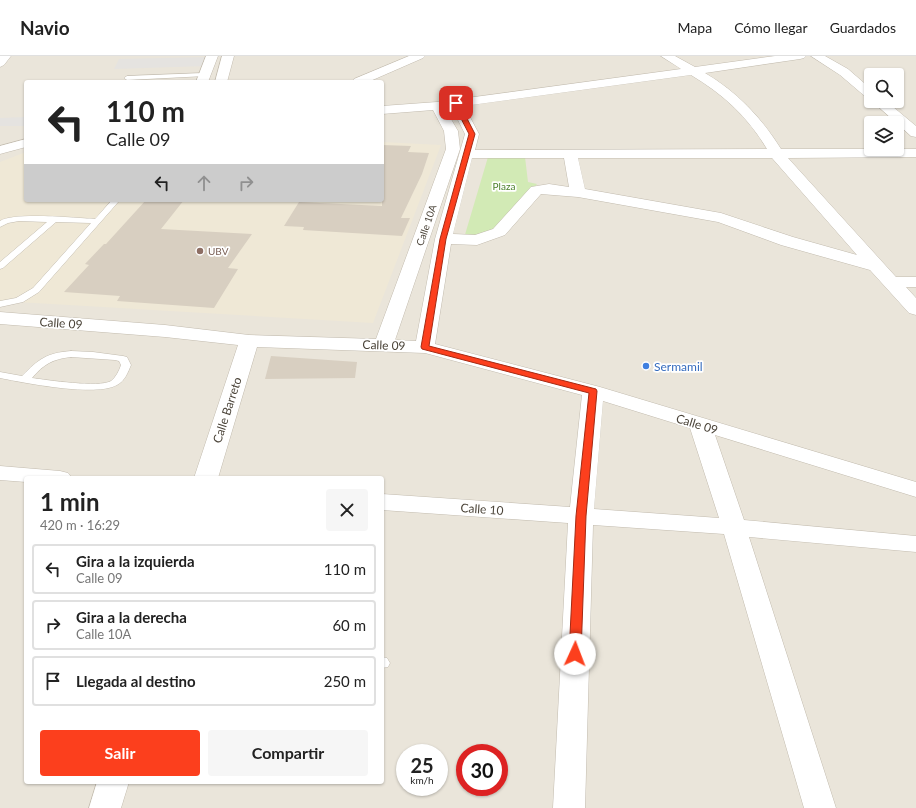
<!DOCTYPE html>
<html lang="es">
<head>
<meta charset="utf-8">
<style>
  :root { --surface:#fff; --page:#f6f6f6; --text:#222; --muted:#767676; --line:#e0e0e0; --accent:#fc3f1d }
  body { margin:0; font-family:Lato,sans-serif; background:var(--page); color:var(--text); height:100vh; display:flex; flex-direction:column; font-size:15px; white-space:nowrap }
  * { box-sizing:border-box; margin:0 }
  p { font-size:13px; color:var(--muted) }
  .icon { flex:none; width:22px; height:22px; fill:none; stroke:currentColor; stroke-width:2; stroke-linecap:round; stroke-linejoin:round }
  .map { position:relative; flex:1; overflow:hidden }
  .drawer { position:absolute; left:24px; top:420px; width:360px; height:308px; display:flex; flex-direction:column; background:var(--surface); border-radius:4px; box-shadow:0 1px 3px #0004 }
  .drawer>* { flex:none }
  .hud { position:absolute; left:24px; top:24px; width:360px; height:122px; border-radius:4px; box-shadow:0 1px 3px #0004; background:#fff; color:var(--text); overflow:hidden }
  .controls { position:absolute; left:864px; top:12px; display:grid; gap:8px }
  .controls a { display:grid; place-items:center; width:40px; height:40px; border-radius:4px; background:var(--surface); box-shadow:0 1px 3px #0004; font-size:20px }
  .speed { position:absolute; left:396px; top:688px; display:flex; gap:8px; font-size:20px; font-weight:700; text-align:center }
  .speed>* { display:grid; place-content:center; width:52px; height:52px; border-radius:50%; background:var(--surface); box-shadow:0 1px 3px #0004; line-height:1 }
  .speed small { font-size:10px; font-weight:400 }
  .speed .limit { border:6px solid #d22; background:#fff; color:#111 }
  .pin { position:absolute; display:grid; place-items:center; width:34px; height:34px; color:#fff; margin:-17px; border-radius:8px; box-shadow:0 2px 6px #0006 }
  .me { position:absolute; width:44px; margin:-22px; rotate:2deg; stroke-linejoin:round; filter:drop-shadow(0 0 3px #0008) }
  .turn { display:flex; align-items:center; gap:14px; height:84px; padding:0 16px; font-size:18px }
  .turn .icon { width:52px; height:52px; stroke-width:2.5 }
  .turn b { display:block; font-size:28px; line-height:34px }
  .lanes { display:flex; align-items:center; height:38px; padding:0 16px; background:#0003; justify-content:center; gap:20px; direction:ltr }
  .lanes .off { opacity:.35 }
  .round { display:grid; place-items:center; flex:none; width:42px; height:42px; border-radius:4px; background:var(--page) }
  .head { display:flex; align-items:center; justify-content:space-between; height:68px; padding:0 16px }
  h1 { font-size:24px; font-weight:700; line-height:30px }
  .action { display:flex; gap:8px; margin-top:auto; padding:8px 16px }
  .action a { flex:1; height:46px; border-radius:4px; background:var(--accent); color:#fff; font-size:16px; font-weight:700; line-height:46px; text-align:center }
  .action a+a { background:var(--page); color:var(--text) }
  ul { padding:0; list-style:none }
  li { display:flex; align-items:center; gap:12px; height:50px; margin:0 8px 6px; padding:0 8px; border:2px solid var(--line); border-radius:4px }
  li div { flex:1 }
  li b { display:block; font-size:15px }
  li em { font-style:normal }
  header { display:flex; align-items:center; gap:24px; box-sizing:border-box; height:56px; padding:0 20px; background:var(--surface); border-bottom:1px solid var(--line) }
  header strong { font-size:19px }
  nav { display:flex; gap:22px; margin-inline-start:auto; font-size:14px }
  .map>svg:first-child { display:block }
</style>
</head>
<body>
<header>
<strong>Navio</strong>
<nav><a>Mapa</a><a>Cómo llegar</a><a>Guardados</a></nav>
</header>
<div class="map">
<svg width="916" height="752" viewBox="0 0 916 752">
  <rect width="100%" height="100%" fill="#f6f3ec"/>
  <!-- residential -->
  <path fill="#eae5da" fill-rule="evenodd" d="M0 0H916V752H0ZM871 19H897V45H871ZM26 26H382V144H26ZM871 67H897V93H871ZM26 422H382V726H26ZM405 697H439V731H405ZM465 697H499V731H465Z"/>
  <!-- education -->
  <path fill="#efe8d6" d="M382 86 441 89 373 267 0 245V106L26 96V144H382Z"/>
  <!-- green -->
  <path fill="#d2eab5" d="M488 101H525L528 126 537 128 498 174 464 182Z"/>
  <!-- parking -->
  <g fill="#e5e3e0">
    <path d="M209 1 206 10 114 13 119 3Z"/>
    <path d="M26 61V70H0V62Z"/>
  </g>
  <!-- building -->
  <g fill="#d8cfc1">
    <path d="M382 89 411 90 408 96 429 97 422 118 401 162H410L402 180 303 174 304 171 284 170 299 146 382 150Z"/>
    <path d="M146 144H184L161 173 252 178 228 212 238 213 214 252 117 245 120 240 64 236 89 209 85 208 104 188H106Z"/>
    <path d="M271 300 357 306 355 322 265 323Z"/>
  </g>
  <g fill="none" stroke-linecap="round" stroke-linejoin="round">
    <!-- service casing -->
    <g stroke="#c2bbae" stroke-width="1">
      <g id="service">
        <path d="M204 17 206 18V20L127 24 124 22 127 20Z"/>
        <path d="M112 144H120L39 236 23 246 0 251V245L16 242 33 232 91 167 56 166 3 212 0 213V206L47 166 19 165 8 167 0 171V165C14 156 75 162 95 163Z"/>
        <path d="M71 295 93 296 123 300 127 301 131 309C128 316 125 325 117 329 96 341 25 327 0 322V316L22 320C39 303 46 297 71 295ZM71 301 115 304 119 305 121 309C119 315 116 321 111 325 99 332 47 324 32 322 44 308 53 303 71 301Z"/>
        <path d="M382 601 387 602 390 607 388 611 382 612Z"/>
      </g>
    </g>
    <!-- minor casing -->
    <g stroke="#c2bbae" stroke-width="1">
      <g id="minor">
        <path d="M206 0H218L208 26H196Z"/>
        <path d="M222 0H234L227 26H215Z"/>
        <path d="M409 0H425L423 2 368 26H352L354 23Z"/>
        <path d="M661 0H675L695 11 775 0H806L804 2 800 3 705 17C737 36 761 61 781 93H916V101L788 102 896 221H916V231H906L916 242V259L909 257 870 214 781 189 718 166 578 141 541 138 505 179 477 189 451 188 435 288 600 331 916 426V441L715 379 744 464 916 480V496L749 481 836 752H804L724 478 593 469 585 752H553L568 467 382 454V438L570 451 582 339 425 297 257 291 218 422H194L238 289 165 281 0 268V256L165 269 249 279 376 283 446 93 444 75 433 54 382 58V50L437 46 681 13ZM691 19C723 38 748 61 767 93L475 94 479 78 464 50ZM452 52 465 78 435 183 416 285 395 284 460 93 458 75 445 53ZM472 102H564L569 131 549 128 531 131 493 173 475 179 453 178ZM578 102H772L857 199 793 181 721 157 585 133ZM603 345 690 372 719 462 594 453Z"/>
        <path d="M811 0H825L848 13 871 33V43L867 42 840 19Z"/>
        <path d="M872 45H886L916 70V81L911 80Z"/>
        <path d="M26 83V91L0 98V90Z"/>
        <path d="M0 410 60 415 68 417 72 422H26V426L0 424Z"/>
        <path d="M97 726H129L121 752H89Z"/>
      </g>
    </g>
    <!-- tertiary casing -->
    <g stroke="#c2bbae" stroke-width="1">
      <path id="tertiary" d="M0 0H11L4 9 0 11Z"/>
    </g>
    <!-- service -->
    <use href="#service" fill="#fff" fill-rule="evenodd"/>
    <!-- minor -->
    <use href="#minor" fill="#fff" fill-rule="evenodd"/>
    <!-- tertiary -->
    <use href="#tertiary" fill="#fff" fill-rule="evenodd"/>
  </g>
  <!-- route -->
  <path fill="#fc3f1d" stroke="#a42913" d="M456 45 459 47 475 78 446 183 429 290 596 333 597 335 586 460 581 598 579 601 575 603 571 601 569 598 576 460 589 337 422 293 421 291 440 183 469 78 453 47Z"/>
  <!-- markers -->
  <circle fill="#8d6e63" stroke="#fff" stroke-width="1.5" cx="200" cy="195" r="4"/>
  <circle fill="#3f7fe0" stroke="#fff" stroke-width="1.5" cx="646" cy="310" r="4"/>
  <g text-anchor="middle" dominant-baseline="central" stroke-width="3.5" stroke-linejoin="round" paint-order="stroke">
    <!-- far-park labels -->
    <g font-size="10" fill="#4a7f2a" stroke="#fff">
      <text x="504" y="130">Plaza</text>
    </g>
    <!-- far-street labels -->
    <g font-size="10" fill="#4b4439" stroke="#fff">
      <text transform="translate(426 169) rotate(-71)">Calle 10A</text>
    </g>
    <!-- far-education labels -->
    <g font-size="10" fill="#785e54" stroke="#fff" text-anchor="start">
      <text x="208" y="195">UBV</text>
    </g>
    <!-- street labels -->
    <g font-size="12" fill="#4b4439" stroke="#fff">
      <text transform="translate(61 267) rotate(4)">Calle 09</text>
      <text transform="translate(384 289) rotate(2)">Calle 09</text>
      <text transform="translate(227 354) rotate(-72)">Calle Barreto</text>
      <text transform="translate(697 368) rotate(17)">Calle 09</text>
      <text transform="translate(482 453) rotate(4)">Calle 10</text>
    </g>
    <!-- shop labels -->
    <g font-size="12" fill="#366cbe" stroke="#fff" text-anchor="start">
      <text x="654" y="310">Sermamil</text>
    </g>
  </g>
</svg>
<div class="controls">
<a><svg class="icon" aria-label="search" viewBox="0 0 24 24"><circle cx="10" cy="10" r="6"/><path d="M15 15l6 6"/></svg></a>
<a><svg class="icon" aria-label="layers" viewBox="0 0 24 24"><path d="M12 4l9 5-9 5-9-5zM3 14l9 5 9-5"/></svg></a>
</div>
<div class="speed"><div>25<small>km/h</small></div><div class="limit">30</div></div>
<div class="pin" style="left:456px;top:47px;background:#d93025"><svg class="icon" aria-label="arrive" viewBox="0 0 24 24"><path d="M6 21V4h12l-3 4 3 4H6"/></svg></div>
<svg class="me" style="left:575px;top:598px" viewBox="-20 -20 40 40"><circle r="19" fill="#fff"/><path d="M0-13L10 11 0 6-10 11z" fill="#fc3f1d"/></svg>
<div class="hud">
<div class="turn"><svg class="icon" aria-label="left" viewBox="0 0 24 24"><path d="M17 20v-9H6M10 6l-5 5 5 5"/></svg><div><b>110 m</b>Calle 09</div></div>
<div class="lanes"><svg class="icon" aria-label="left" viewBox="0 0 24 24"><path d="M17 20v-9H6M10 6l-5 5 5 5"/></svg><svg class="icon off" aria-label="ahead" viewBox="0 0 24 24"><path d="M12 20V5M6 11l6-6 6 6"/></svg><svg class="icon off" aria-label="right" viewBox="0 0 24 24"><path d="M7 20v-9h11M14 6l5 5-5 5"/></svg></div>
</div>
<section class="drawer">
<div class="head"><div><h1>1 min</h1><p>420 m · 16:29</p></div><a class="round"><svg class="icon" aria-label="close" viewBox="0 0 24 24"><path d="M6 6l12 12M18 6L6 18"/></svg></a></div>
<ul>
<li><svg class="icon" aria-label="left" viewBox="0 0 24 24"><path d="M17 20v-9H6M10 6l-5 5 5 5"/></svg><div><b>Gira a la izquierda</b><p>Calle 09</p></div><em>110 m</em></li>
<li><svg class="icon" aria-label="right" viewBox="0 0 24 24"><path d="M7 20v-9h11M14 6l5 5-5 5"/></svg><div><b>Gira a la derecha</b><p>Calle 10A</p></div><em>60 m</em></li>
<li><svg class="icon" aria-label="arrive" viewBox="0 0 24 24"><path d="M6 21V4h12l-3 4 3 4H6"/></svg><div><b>Llegada al destino</b></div><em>250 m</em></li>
</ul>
<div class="action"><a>Salir</a><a>Compartir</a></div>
</section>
</div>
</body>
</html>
